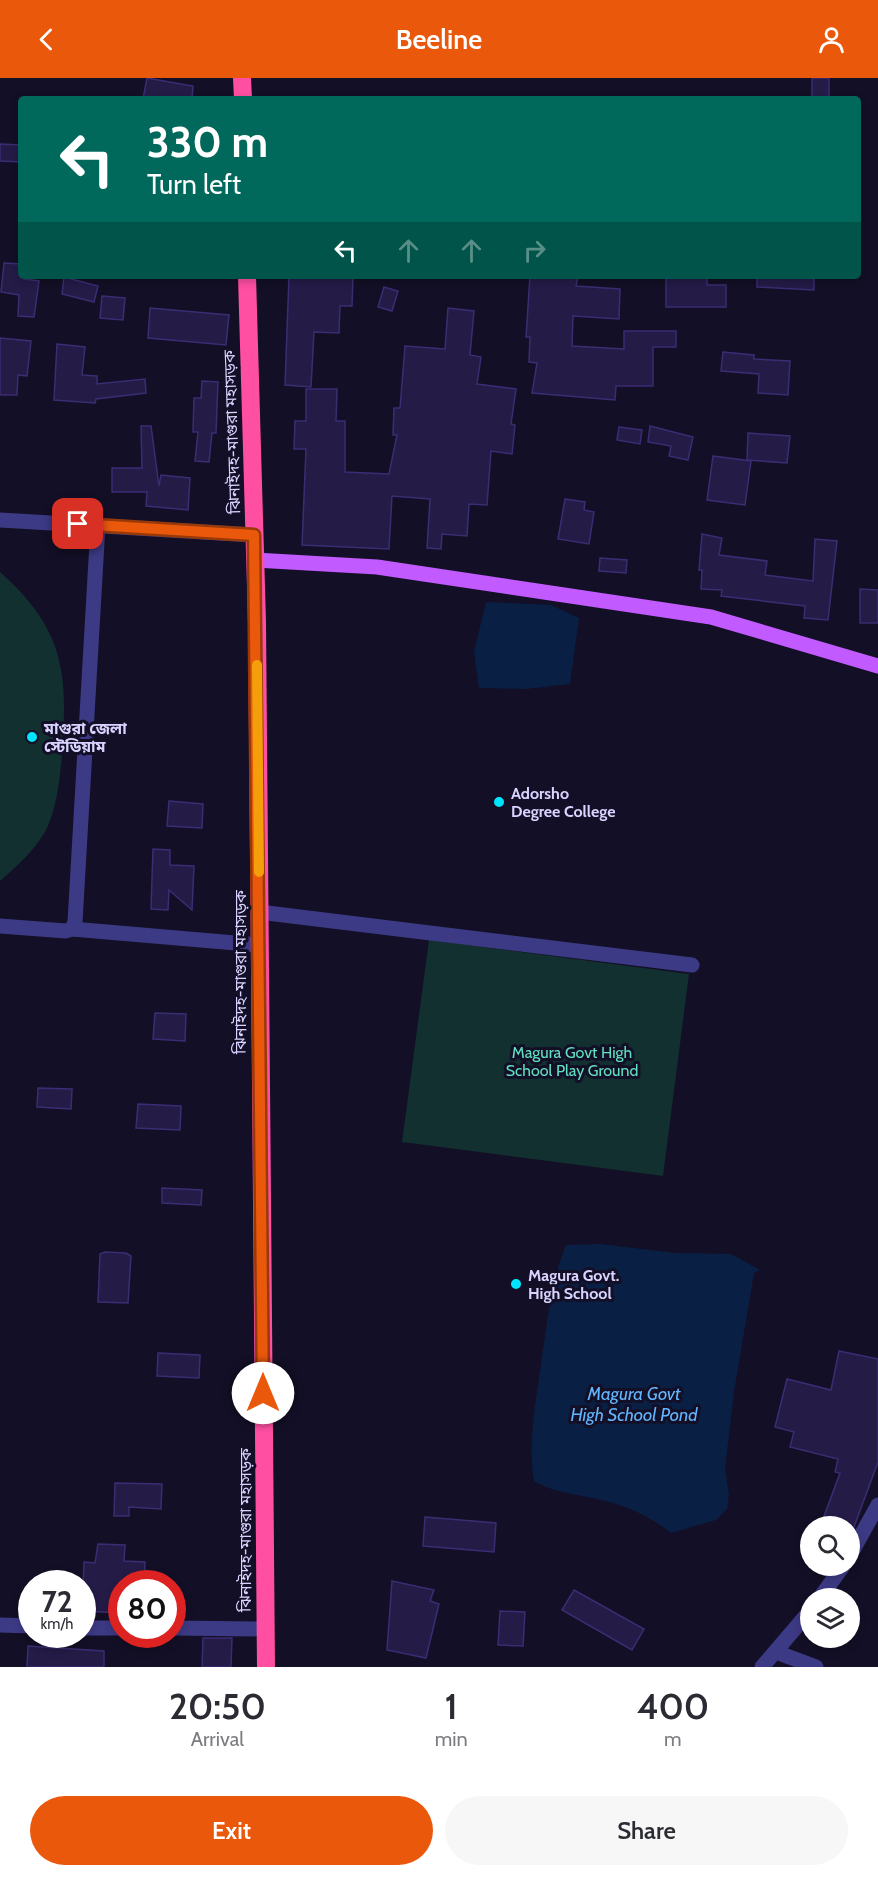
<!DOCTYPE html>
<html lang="en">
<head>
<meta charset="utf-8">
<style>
  :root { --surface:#fff; --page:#f7f7f7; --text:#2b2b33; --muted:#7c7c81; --accent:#ea580c }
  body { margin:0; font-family:Cabin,"Noto Sans Bengali",sans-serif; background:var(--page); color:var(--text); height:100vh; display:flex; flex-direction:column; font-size:22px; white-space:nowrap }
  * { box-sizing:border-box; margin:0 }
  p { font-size:20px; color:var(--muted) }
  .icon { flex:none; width:33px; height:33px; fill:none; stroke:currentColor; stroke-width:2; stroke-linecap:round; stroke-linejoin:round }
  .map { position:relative; height:1589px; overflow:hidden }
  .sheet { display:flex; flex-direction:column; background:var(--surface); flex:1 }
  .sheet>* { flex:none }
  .guide { position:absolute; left:18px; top:18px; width:843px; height:183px; border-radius:6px; box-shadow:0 3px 9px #0003; background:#00695c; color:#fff; overflow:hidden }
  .tools { position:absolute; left:800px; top:1438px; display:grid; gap:12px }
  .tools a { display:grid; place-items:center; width:60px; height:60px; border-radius:50%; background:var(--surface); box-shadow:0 3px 9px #0003; font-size:30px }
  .speed { position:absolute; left:18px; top:1492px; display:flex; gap:12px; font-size:30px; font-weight:700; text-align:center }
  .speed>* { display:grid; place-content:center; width:78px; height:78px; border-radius:50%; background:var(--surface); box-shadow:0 3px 9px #0003; line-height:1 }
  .speed small { font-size:15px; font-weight:400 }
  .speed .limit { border:9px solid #d22; background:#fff; color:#111 }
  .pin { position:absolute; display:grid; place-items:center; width:51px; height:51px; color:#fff; margin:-26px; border-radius:12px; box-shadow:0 3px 9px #0006 }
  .me { position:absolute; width:66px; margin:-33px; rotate:0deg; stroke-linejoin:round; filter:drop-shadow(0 0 4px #0008) }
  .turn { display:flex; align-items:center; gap:21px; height:126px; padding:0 30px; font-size:27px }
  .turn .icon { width:78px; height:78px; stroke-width:2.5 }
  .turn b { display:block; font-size:42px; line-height:51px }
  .lanes { display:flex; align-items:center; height:57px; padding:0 30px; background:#0003; justify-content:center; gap:30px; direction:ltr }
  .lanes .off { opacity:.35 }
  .eta { display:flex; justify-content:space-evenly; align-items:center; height:102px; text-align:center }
  .eta b { font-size:36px; font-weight:600; line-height:42px }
  .action { display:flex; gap:12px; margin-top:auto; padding:12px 30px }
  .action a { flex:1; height:69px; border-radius:36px; background:var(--accent); color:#fff; font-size:24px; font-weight:600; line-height:69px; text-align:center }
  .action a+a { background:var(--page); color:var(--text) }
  header { display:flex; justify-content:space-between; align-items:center; height:78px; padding:0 30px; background:var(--accent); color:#fff; font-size:27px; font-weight:600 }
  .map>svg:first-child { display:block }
</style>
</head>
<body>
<header><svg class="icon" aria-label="back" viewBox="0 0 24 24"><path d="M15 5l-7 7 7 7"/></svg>Beeline<svg class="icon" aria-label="person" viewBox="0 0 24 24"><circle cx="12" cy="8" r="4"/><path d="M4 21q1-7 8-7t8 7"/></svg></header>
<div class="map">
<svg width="878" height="1589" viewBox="0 0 878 1589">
  <rect width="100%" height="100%" fill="#130f26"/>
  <!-- green -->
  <g fill="#12302f">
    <path d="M0 494C64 551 68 594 62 676 60 701 57 729 46 752 35 772 17 788 0 803Z"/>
    <path d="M429 862 689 896 663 1098 402 1064Z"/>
  </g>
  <!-- water -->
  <g fill="#0a1f44">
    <path d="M486 524 551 527 579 540 570 606 526 611 479 610 474 574Z"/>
    <path d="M600 1166 675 1175 731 1176 760 1192 754 1195 734 1314 725 1391 729 1416 727 1431 716 1442 671 1455C653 1441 632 1430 609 1424 584 1416 557 1417 534 1403 527 1361 537 1320 542 1279 548 1241 551 1203 566 1167Z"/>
  </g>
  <!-- building -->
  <g fill="#241b47" stroke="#3b2d73" stroke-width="1.5">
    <path d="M147 0 193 8 192 21 158 19 157 21H143Z"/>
    <rect x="812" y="0" width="17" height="21"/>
    <path d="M0 66 21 67V84L0 83Z"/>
    <path d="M4 185 21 186V198H24V201L39 203 34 239 18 238 19 217 1 214Z"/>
    <path d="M289 198H353L352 228H340L339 255 314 254 311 309 285 307Z"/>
    <path d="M530 198H578L576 208 620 211 619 241 573 238 572 268 624 271V253H676V269H653V308H616L615 322 532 315 537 285 529 284 530 259H526Z"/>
    <path d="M666 198H707V207H726V229H666Z"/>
    <path d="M757 198H814V212L757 209Z"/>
    <path d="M64 199 98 208 94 224 62 216Z"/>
    <path d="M384 209 398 213 392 233 378 229Z"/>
    <path d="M102 218 125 220 123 242 100 240Z"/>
    <path d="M150 230 229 237 226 267 148 260Z"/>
    <path d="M448 230 474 233 470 277 481 279 477 306 516 311 511 346 515 347 512 376 491 373 487 427 469 426 467 458 442 456 441 471 427 470 430 421 392 418 389 471 302 467 306 371H294L295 343H306V311H337L336 343H345V394L389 396 397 357H393L394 330H400L405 268 445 271Z"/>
    <path d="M0 260 31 263 27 298 18 297 17 317H0Z"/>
    <path d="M57 266 85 269 82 297 97 298V306L145 301 146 315 96 321 95 325 54 322Z"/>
    <path d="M723 274 754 277V281L790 283 788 317 758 315 759 296 721 293Z"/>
    <path d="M202 303 218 304 216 355H212L209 384 195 383 198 354H193L194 320H201Z"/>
    <path d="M141 348H151L159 408 161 397 190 400 188 432 146 428 147 414H112V390H142Z"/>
    <path d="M650 348 693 359 688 382 669 378 671 368 648 364Z"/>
    <path d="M619 349 642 352 640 366 617 362Z"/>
    <path d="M748 355 790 358 787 385 747 382Z"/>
    <path d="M713 378 751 383 745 427 707 422Z"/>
    <path d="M565 421 585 424 584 432 594 434 589 466 558 461Z"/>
    <path d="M702 456 722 460 719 477 767 483 765 497 813 503 815 461 837 463 828 542 804 540 805 528 721 518 722 512 701 511 702 492H699Z"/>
    <path d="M600 480 627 482 626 495 599 493Z"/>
    <path d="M860 511 878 512V545H860Z"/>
    <path d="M169 723 203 726 202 750 167 748Z"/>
    <path d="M153 771 170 772V787L194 788 192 832 169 812 168 832 151 831Z"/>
    <path d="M155 935 186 936 185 963 153 961Z"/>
    <path d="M38 1010 72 1011 71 1031 37 1029Z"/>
    <path d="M138 1026 181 1028 180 1052 136 1050Z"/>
    <path d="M162 1110 202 1112 201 1127 162 1125Z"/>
    <path d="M105 1174 126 1175 131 1178 128 1225 98 1224 100 1176Z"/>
    <path d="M839 1273 878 1281V1384L854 1449H820L840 1395 835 1394 838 1381 790 1369 794 1354 775 1349 787 1301 831 1312Z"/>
    <path d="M158 1275 200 1277 199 1300 157 1298Z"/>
    <path d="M115 1405 162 1406 161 1431 129 1429V1438H114Z"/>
    <path d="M425 1439 496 1445 494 1474 423 1468Z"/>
    <path d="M98 1466 125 1467 124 1483 145 1484 144 1506H122V1535L82 1533 84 1484 95 1485Z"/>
    <path d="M392 1503 434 1512 430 1523 439 1526 426 1580 387 1572Z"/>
    <path d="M574 1512 644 1551 632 1572 562 1532Z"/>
    <path d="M500 1533 525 1534 523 1568 498 1567Z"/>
    <path d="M203 1560H232L231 1589H202Z"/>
    <path d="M28 1568 104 1573V1589H27Z"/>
  </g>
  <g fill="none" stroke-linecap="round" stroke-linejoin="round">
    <!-- minor -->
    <g stroke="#3d3a85" stroke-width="15">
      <path d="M0 442 254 457"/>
      <path d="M259 834 692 887"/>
      <path d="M0 848 66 853 72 851 75 844 98 447"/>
      <path d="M72 851 260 867"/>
      <path d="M849 1479 878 1427"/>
      <path d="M819 1521 843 1488"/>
      <path d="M0 1547 32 1548"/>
      <path d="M82 1550H122"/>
      <path d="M172 1550 266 1551"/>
      <path d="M776 1574 816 1589"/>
      <path d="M762 1589 810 1533"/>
    </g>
    <!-- major -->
    <path stroke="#c25bff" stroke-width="15" d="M255 482 377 489 711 539 878 588"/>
    <!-- highway -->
    <g stroke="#ff4fa3" stroke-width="18">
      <path d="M242 0 243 21"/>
      <path d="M247 198 257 544 266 1589"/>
    </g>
  </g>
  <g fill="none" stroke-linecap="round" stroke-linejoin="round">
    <!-- route casing -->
    <g stroke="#983908" stroke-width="15">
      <path id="route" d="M78 446 254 457 263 1315"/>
    </g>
    <!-- route -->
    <use href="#route" stroke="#ea580c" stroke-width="10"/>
    <!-- slow -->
    <path stroke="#f59e0b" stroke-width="10" d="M257 587 259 794"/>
  </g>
  <!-- markers -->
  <g fill="#00e5ff" stroke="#130f26" stroke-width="2">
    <circle cx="32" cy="659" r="6"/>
    <circle cx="499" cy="724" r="6"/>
    <circle cx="516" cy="1206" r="6"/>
  </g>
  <g text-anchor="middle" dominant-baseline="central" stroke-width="6" stroke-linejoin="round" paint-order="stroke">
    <!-- street labels -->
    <g font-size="16" fill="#d9d4ff" stroke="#130f26">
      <text transform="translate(232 354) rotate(-92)">ঝিনাইদহ-মাগুরা মহাসড়ক</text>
      <text transform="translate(240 894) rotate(-90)">ঝিনাইদহ-মাগুরা মহাসড়ক</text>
      <text transform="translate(245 1452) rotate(-90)">ঝিনাইদহ-মাগুরা মহাসড়ক</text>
    </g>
    <!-- poi labels -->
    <g font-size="16" font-weight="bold" fill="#d9d4ff" stroke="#130f26" text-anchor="start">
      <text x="44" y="650">মাগুরা জেলা<tspan x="44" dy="18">স্টেডিয়াম</tspan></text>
      <text x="511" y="715">Adorsho<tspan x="511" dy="18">Degree College</tspan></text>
      <text x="528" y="1197">Magura Govt.<tspan x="528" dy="18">High School</tspan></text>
    </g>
    <!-- park labels -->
    <g font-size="16" fill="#5fe0c0" stroke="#130f26">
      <text x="572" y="974">Magura Govt High<tspan x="572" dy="18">School Play Ground</tspan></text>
    </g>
    <!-- water labels -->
    <g font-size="18" font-style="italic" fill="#62b6ff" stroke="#130f26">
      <text x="634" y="1316">Magura Govt<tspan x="634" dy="21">High School Pond</tspan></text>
    </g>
  </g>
</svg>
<div class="tools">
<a><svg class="icon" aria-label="search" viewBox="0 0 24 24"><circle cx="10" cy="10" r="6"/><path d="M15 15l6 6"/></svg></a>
<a><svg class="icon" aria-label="layers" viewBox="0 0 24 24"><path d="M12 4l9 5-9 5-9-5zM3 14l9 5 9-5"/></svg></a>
</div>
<div class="speed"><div>72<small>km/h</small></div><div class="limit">80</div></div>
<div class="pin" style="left:78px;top:446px;background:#d93025"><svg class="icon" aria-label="arrive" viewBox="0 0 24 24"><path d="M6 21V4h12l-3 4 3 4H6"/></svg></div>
<svg class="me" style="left:263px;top:1315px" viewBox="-20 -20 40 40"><circle r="19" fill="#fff"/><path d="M0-13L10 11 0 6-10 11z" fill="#ea580c"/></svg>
<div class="guide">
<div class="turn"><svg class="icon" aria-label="left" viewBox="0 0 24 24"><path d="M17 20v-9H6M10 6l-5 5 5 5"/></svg><div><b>330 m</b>Turn left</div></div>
<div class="lanes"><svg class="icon" aria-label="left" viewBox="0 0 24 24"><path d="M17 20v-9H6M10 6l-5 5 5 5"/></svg><svg class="icon off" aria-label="ahead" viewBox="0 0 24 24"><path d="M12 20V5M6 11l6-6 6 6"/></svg><svg class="icon off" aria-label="ahead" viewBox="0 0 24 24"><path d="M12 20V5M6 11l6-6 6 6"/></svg><svg class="icon off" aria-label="right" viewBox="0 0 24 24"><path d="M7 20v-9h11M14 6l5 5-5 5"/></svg></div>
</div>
</div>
<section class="sheet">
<div class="eta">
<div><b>20:50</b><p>Arrival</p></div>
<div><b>1</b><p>min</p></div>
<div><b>400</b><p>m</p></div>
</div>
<div class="action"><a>Exit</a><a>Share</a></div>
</section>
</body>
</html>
